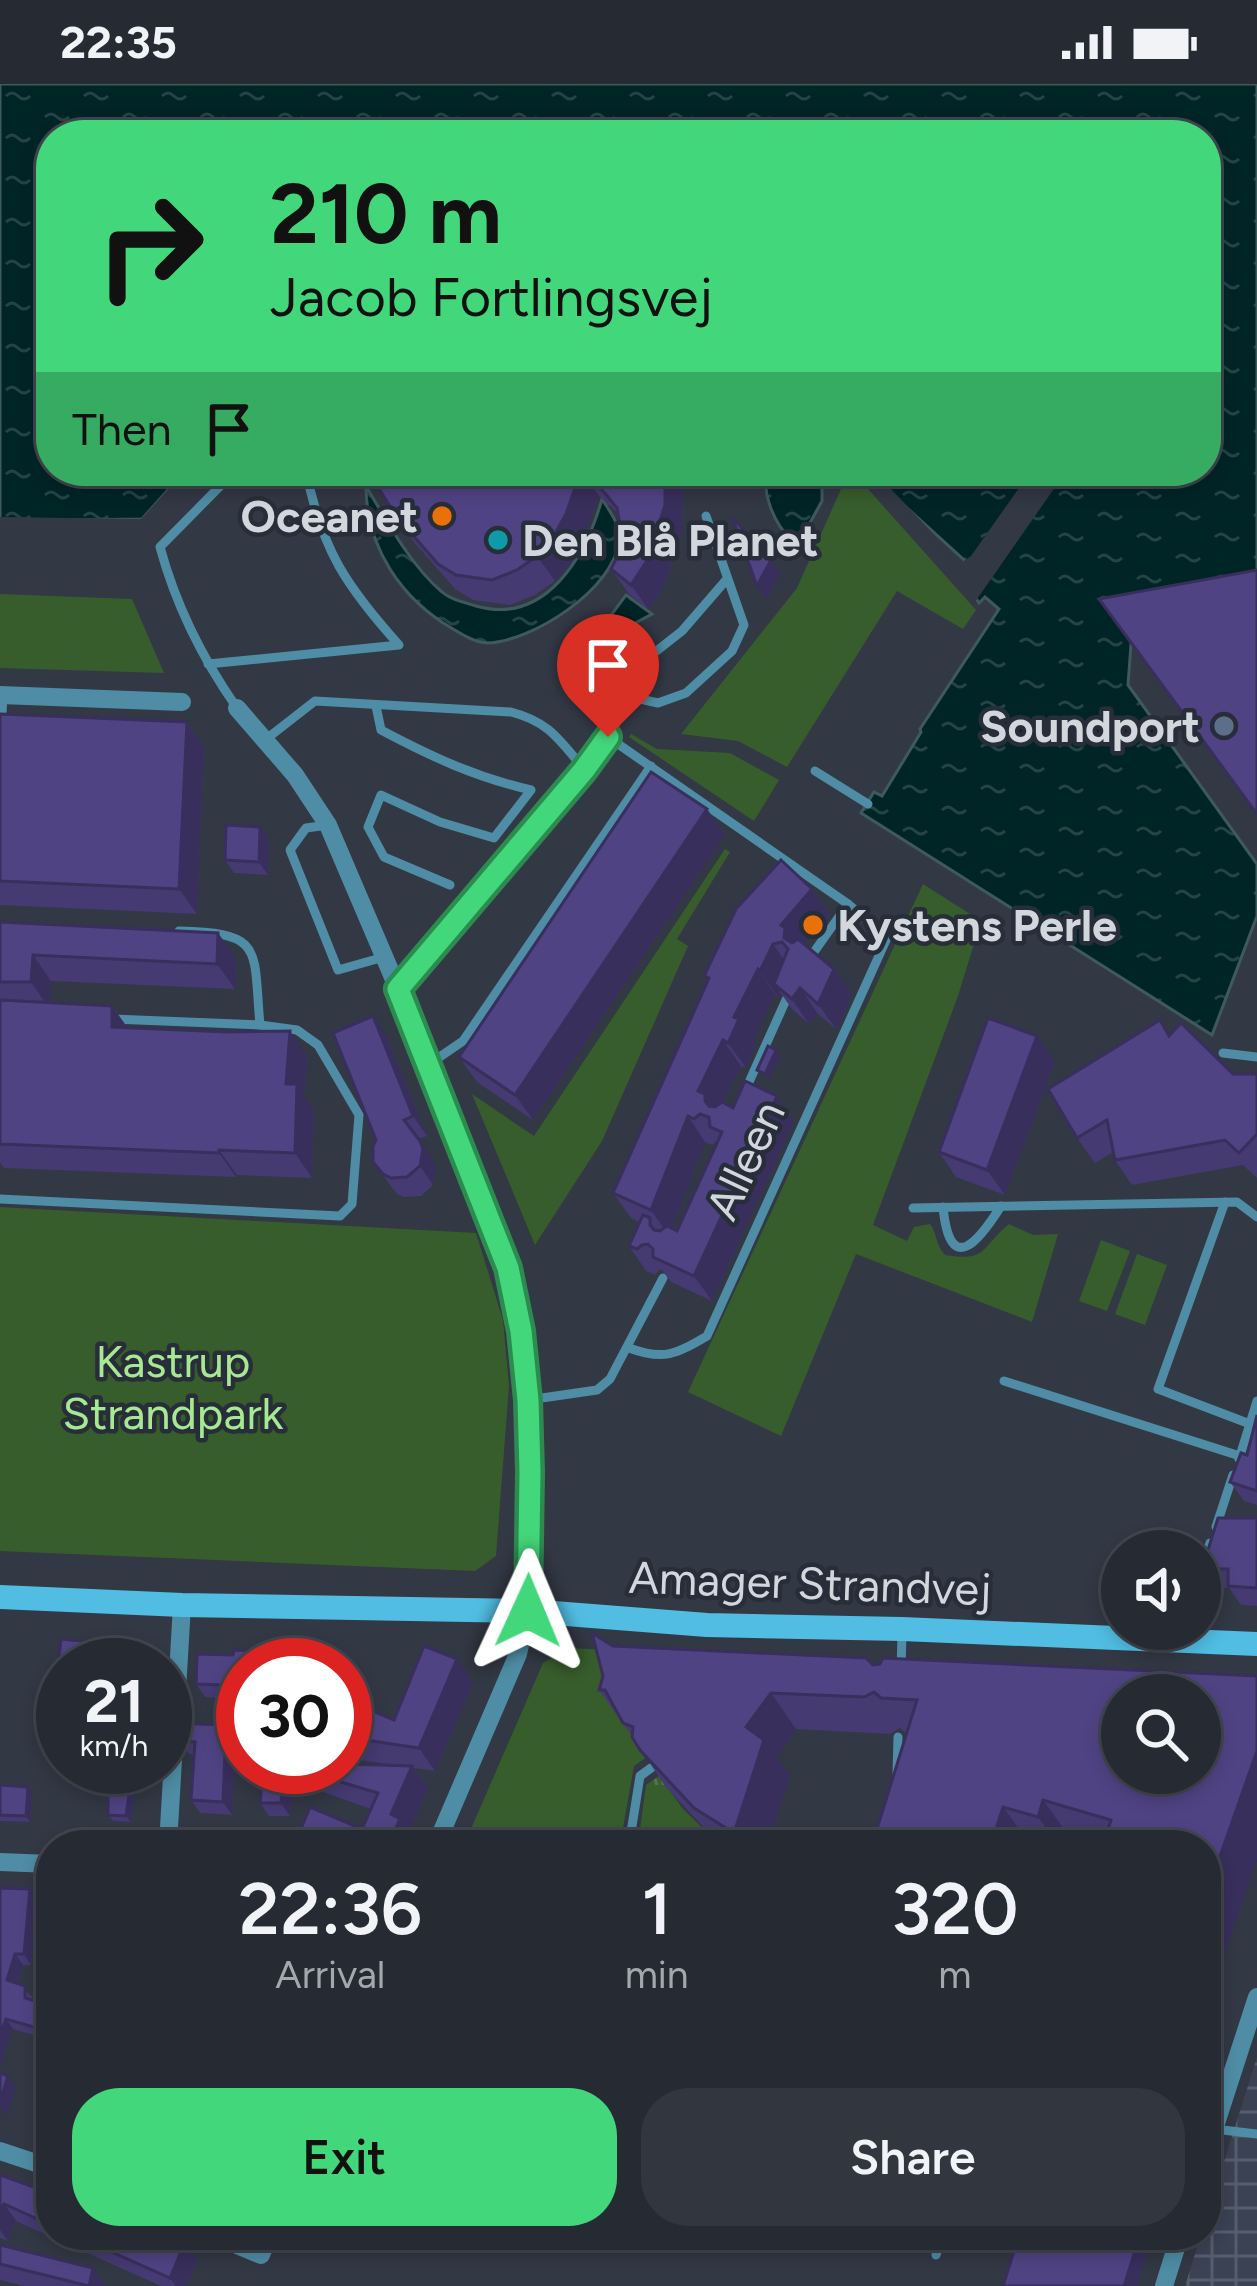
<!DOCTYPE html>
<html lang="en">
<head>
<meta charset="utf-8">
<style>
  :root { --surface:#262a33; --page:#32363f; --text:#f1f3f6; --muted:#a4a7ac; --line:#42464e; --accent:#43d77b }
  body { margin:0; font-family:Figtree,sans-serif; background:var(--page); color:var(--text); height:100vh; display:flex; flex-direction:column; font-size:45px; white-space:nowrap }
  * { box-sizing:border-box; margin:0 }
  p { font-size:39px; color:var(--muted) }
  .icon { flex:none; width:66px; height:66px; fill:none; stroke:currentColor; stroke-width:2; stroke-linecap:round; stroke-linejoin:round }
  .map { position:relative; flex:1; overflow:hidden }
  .sheet { position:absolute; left:36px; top:1746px; width:1185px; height:420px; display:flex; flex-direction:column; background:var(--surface); border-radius:48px; box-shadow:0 6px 18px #0003,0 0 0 3px var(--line) }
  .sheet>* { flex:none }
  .banner { position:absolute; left:36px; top:36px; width:1185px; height:366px; border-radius:48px; box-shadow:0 6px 18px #0003,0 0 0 3px var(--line); background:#43d77b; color:#111; overflow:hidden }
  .tools { position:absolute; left:1101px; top:1446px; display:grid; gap:24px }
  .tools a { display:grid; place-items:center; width:120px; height:120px; border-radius:50%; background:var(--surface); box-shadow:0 6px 18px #0003,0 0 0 3px var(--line); font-size:60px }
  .speed { position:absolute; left:36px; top:1554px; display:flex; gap:24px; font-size:60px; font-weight:700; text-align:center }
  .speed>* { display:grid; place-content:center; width:156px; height:156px; border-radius:50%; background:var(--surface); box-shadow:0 6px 18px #0003,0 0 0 3px var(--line); line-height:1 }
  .speed small { font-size:30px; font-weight:400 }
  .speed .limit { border:18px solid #d22; background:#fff; color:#111 }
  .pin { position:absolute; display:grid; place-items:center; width:102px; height:102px; color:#fff; margin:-123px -51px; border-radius:50% 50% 50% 0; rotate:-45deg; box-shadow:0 0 12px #0007 }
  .pin .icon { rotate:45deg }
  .me { position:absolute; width:132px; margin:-66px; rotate:1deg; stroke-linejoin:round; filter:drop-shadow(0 0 9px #0008) }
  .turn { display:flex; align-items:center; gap:42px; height:252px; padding:0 36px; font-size:54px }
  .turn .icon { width:156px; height:156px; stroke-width:2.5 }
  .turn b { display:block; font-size:84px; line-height:102px }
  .then { display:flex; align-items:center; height:114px; padding:0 36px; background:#0003; gap:24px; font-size:45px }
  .eta { display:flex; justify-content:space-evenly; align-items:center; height:204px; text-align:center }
  .eta b { font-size:72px; font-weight:600; line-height:84px }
  .button { display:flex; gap:24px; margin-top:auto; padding:24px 36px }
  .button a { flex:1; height:138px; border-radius:48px; background:var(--accent); color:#111; font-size:48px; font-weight:600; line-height:138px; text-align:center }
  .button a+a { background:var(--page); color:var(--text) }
  .status { display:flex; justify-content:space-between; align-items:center; height:84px; padding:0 60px; background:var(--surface); direction:ltr }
  .status svg { height:33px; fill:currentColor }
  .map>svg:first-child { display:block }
</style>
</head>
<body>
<div class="status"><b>22:35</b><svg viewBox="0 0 49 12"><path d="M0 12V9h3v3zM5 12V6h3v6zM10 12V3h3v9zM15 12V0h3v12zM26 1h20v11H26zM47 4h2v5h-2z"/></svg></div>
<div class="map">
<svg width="1257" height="2202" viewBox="0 0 1257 2202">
  <defs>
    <pattern id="industrial-grid" width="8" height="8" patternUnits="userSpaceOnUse" patternTransform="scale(3)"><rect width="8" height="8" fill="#3a4254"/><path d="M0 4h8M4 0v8" fill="none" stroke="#565d6c"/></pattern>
    <pattern id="grass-tufts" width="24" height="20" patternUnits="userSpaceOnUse" patternTransform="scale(3)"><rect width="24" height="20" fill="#385d2c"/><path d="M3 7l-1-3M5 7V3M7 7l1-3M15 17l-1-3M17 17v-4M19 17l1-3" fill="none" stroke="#54744a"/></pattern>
    <pattern id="water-ripples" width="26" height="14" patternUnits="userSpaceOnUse" patternTransform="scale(3)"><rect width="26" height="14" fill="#002527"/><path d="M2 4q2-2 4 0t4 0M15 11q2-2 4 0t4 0" fill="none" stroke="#244446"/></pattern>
  </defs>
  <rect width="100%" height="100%" fill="#323844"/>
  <!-- industrial -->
  <path fill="url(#industrial-grid)" d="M1257 1973V2202H1185L1201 2151H1206V2135Z"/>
  <!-- grass -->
  <path fill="url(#grass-tufts)" d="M659 1692 683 1725 717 1758 715 1761H638L646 1701Z"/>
  <!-- park -->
  <g fill="#385d2c">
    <path d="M849 387H852L976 526 963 545 897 507 787 683 738 657 681 650 797 504Z"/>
    <path d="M0 510 132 515 164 589 0 584Z"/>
    <path d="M631 650 657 665 730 669 779 696 754 737 629 653Z"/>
    <path d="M725 765 730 768 677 855 688 862 602 1057 535 1161 472 1010 534 1052Z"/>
    <path d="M923 800 981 837 958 912 873 1141 907 1157 914 1143 930 1140C937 1148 935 1160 945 1171 988 1178 980 1164 1009 1140L1033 1151 1058 1150 1032 1238 856 1170 781 1352 688 1308Z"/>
    <path d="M0 1123 476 1149 503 1236 509 1302 496 1472 475 1487 0 1467Z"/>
    <path d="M1101 1156 1130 1167 1107 1227 1079 1217Z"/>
    <path d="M1137 1170 1167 1181 1145 1241 1115 1230Z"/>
    <path d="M567 1564 614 1566 633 1642 647 1673 634 1682 620 1761H464L543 1579Z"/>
  </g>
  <!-- water -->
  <g fill="url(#water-ripples)" stroke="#3f5a5e" stroke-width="3">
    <path d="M0 0H1257V491L1132 547 1128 601 1257 780V832L1212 951 861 729 874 708 882 712 921 648 920 645 999 525 985 513 979 519 975 513 974 497 964 476 895 413 872 387H1206V51H51V387H185L142 435 0 437Z"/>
    <path d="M766 387H822V417L800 457H792C774 439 763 413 766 387Z"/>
    <path d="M366 402C386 436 411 482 442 508 451 516 464 518 476 522 546 542 586 472 602 415 610 428 621 441 619 457 614 505 532 558 487 559 476 559 463 551 453 545 401 515 366 463 366 402Z"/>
    <path d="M626 511 652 530 594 561 578 564 603 542Z"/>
  </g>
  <!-- pier -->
  <g fill="#323844">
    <path d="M185 387H191L190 391 144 440 52 445 0 443V433L141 435Z"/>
    <path d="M866 387H874L961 479 971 472 1031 387H1074L1060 396 973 521 969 514 968 499 959 480 890 417Z"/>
  </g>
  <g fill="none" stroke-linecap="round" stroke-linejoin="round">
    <!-- lane -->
    <g stroke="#4e8da5" stroke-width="9">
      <path d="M235 387 160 463C176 522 202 574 237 624"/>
      <path d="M706 432 744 541 732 567 686 609 658 619 631 613 624 605 631 587 682 547 727 495"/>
      <path d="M208 580 399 561C346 502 322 466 306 387"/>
      <path d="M376 622 381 646C432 673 475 693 531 706L494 754 440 738 381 711 368 743 384 773 450 801"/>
      <path d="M608 653 631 613"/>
      <path d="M265 656 315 617 511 628C550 638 560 657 584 685"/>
      <path d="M0 664 3 611"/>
      <path d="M815 687 868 720"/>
      <path d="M328 741 306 744 290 766 338 886 384 873"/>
      <path d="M809 875 848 820"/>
      <path d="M398 905 584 685 608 653 848 820 887 854 707 1252C676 1270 664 1277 629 1264"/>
      <path d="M113 935 260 941C253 864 265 849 179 847"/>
      <path d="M1223 969 1257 973"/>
      <path d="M428 981 463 957 651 682"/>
      <path d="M745 1007 790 907"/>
      <path d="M0 1115 340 1132 352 1120 359 1031 318 961 297 946 260 941"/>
      <path d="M1225 1118 1158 1305 1250 1340"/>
      <path d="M943 1123C950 1194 979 1157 1001 1122"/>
      <path d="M913 1124 1237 1118 1257 1133"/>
      <path d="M1004 1297 1240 1372"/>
      <path d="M528 1316 597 1306 610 1295 663 1194"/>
      <path d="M1239 1375 1257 1317"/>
      <path d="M1216 1443 1233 1391"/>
      <path d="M1200 1489 1210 1459"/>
      <path d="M901 1587 902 1550"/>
      <path d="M897 1689 898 1653"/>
      <path d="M629 1761 640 1692 651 1684"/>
      <path d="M1214 2045 1257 2050"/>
      <path d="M936 2171 943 2151"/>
    </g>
    <!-- street -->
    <g stroke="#4e8da5" stroke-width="18">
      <path d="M0 611 182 618"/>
      <path d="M237 624 295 691 328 741 398 905 508 1184 521 1247 528 1316 530 1388 528 1527 518 1570 436 1761"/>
      <path d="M168 1761 182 1521"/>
      <path d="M0 1778 51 1780"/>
      <path d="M0 2067 51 2084"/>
      <path d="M1206 2070 1257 1913"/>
      <path d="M213 2151 261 2171 269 2151"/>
      <path d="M1164 2202 1180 2151"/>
    </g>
    <!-- secondary -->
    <path stroke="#51bde3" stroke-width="24" d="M0 1513 182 1521 528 1527 707 1541 902 1545 1257 1560"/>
  </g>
  <!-- wall -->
  <g fill="#453a72" fill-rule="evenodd">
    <path d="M368 387 678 390 683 409 682 446 665 500 649 526 629 510 611 485 620 467 622 453 618 429 599 412 584 455 571 478 555 497 535 511 510 521 473 516 455 505 414 458Z"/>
    <path d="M0 630 187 638 204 663 197 830 0 821Z"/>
    <path d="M707 725 725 751 533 1036 477 998 459 973Z"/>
    <path d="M260 743 269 756 268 791 234 789 225 776Z"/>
    <path d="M812 805 830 830 804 860 834 885 852 910 836 945 818 930 809 940 792 925 780 908 778 913 775 910 753 956 756 961 746 984 741 982 722 1019 733 1024 794 1037 712 1217 671 1198 662 1186H659L655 1191 646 1187 629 1162 639 1138 631 1134 613 1109 708 897 704 892ZM718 1056 677 1147 672 1144 705 1058 712 1061Z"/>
    <path d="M0 838 236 874 235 905 51 897 49 919 112 922 128 944 307 972 304 1011 314 1025 312 1094 237 1091 236 1093 4 1084 0 1079Z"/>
    <path d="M386 951 427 1052 418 1055 433 1076 436 1084 433 1101 421 1112 404 1113 397 1110 373 1078Z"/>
    <path d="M1170 951 1233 990H1257V1094L1243 1081 1132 1101 1115 1076 1113 1068 1095 1079 1077 1054Z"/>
    <path d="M1055 977 1005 1111 956 1093 939 1068Z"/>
    <path d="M1257 1331V1421L1244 1417 1230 1398 1247 1371Z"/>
    <path d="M1257 1434V1522L1241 1521 1229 1504H1216L1202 1485Z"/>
    <path d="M613 1562 873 1581 1257 1592 1222 1877 1206 1872V1761H1097L1069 1752 1066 1761H1035L1029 1759 900 1644 890 1650 796 1645 776 1673 790 1692 768 1761H720L665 1702 632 1652 599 1606Z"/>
    <path d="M251 1567 255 1573 269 1574 347 1578 356 1591 354 1619 394 1636 473 1599 435 1687 414 1684 428 1704 409 1748 416 1757 414 1761H302L297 1754 362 1745 371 1725 312 1704 297 1683 395 1681 345 1674V1634H347L353 1619H345V1581H243V1658H235L232 1731 200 1729 191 1716 194 1670H189L180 1657 220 1641 221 1614 205 1613 196 1600 233 1571Z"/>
    <path d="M0 1701 32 1710 30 1738 0 1737Z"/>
    <path d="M292 1701 290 1732H269L260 1719Z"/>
    <path d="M135 1702 131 1738 113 1737 108 1731Z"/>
    <path d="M0 1804 30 1805 38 1815 31 1881H23L17 1900 33 1913 32 1916 51 1922V1956L13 1945 0 1982Z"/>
    <path d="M0 2091 39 2105 51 2099V2151H169L198 2176 187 2202H161L16 2137 8 2157 0 2154Z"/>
    <path d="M0 2161 106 2202H24L0 2196Z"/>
  </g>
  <!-- shaded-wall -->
  <g fill="#382f5c">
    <path d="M581 387 599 412 584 455 571 478 555 497 537 472Z"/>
    <path d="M665 387H676L678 390 683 409 682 446 665 500 649 526 631 501Z"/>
    <path d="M771 476 781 489 766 515 757 502Z"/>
    <path d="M187 638 204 663 197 830 179 805Z"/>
    <path d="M707 725 725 751 533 1036 515 1011Z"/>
    <path d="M260 743 269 756 268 791 259 778Z"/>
    <path d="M812 805 830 830 800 865 784 854 781 841Z"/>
    <path d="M218 849 236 874 235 905 217 880Z"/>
    <path d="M773 860 791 886 774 900 780 908 778 913 760 887Z"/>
    <path d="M33 871 51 897 49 924 31 898Z"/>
    <path d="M758 885 775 910 753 956 756 961 746 984 728 959 734 933Z"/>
    <path d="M834 885 852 910 836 945 818 920Z"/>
    <path d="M800 904 818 930 809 940 792 915Z"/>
    <path d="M112 922 129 947 112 943Z"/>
    <path d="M373 932 386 951 427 1052 413 1032Z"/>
    <path d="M290 947 307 972 304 1011 314 1025 312 1094 295 1069 286 1000Z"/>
    <path d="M1037 952 1055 977 1005 1111 987 1086Z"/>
    <path d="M723 956 741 982 718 1028 722 1042 698 1007Z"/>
    <path d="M776 966 781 973 769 996 765 990Z"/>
    <path d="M777 1012 794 1037 712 1217 694 1192Z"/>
    <path d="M688 1032 705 1058 669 1152 651 1126Z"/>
    <path d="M420 1057 433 1076 436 1084 433 1101 420 1082Z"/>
    <path d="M219 1066 237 1091 236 1093 219 1069Z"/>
    <path d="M91 1558 100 1571 99 1581H89Z"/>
    <path d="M457 1575 473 1599 435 1687 419 1664Z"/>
    <path d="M347 1578 356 1591 354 1619 346 1607Z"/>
    <path d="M771 1609 796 1645 776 1673 790 1692 768 1761H742L734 1749 746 1643Z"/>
    <path d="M226 1645 235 1658 232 1731 223 1718Z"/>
    <path d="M1257 1667V1776L1222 1877 1206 1855V1812Z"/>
    <path d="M412 1682 428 1704 409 1748 416 1757 414 1761H388L391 1730Z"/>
    <path d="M283 1688 292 1701 290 1732 281 1719Z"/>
    <path d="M131 1696 135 1702 131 1738 126 1732Z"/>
    <path d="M28 1703 32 1710 30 1738 26 1732Z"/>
    <path d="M1043 1716 1069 1752 1066 1761H1058L1038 1733Z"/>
    <path d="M1003 1723 1029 1759 1028 1761H991Z"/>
    <path d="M30 1805 38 1815 31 1881 24 1870Z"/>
    <path d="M15 1870 23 1881 14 1907 7 1896Z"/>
    <path d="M51 1925V1956L44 1946Z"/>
    <path d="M6 1935 13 1945 0 1982V1951Z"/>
    <path d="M8 1992 16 2003 6 2032 0 2023V2018Z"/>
    <path d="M4 2120 16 2137 8 2157 0 2146V2129Z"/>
    <path d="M1140 2151H1153L1137 2202H1124Z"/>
    <path d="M185 2158 198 2176 187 2202H176L170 2194Z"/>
    <path d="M93 2184 106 2202H89Z"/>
  </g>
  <!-- building -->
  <g fill="#504384" stroke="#382f5c" stroke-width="3" fill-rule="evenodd">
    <path d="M368 387H665V421L648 475 631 501 611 485 620 467 622 453 617 424 604 408 581 387 566 430 553 453 537 472 517 486 492 496 456 491 438 480 396 432Z"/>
    <path d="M732 433 771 476 757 502Z"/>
    <path d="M1257 486V730L1099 515Z"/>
    <path d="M0 630 187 638 179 805 0 797Z"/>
    <path d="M651 688 707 725 515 1011 459 973Z"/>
    <path d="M226 741 260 743 259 778 225 776Z"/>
    <path d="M781 776 812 805 781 841 785 844 784 854 792 859 798 855 834 885 818 920 800 904 792 915 774 900 788 865 782 858 773 860 760 887 758 885 734 933 739 935 728 959 723 956 698 1007 705 1010V1017L709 1022 715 1023 722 1018 733 1024 745 997 777 1012 694 1192 653 1173V1165L648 1160 642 1161 637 1165 629 1162 643 1131 650 1134V1141L654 1146 660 1147 667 1142 677 1147 722 1048 710 1043 709 1033 700 1030 694 1035 688 1032 651 1126 613 1109 709 894 704 892 736 825Z"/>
    <path d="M0 838 218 849 217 880 33 871 31 898H0Z"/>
    <path d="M0 916 112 922V943L228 948 290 947 286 1000H297L295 1069 219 1066V1069L0 1060Z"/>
    <path d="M373 932 413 1032 404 1036 420 1057 423 1065 420 1082 407 1093 391 1094 383 1090 373 1078V1062L376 1056 333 949Z"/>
    <path d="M988 934 1037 952 987 1086 939 1068Z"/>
    <path d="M1160 936 1169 952 1181 939 1233 990H1257V1050L1239 1069 1225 1056 1115 1076 1107 1036 1077 1054 1048 1005Z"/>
    <path d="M768 962 776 966 765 990 757 986Z"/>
    <path d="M1257 1331V1407L1230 1398 1241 1369 1247 1371Z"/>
    <path d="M1218 1434H1257V1504L1228 1502V1485H1202Z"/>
    <path d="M592 1549 613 1562 866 1574 873 1581 880 1580 883 1574 1257 1592V1667L1206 1812V1761H1103L1111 1736 1043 1716 1038 1733 1003 1723 991 1761H872L917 1616 881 1614 874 1608 864 1613 771 1609 746 1643 764 1656 734 1749 694 1724 640 1666 632 1653 633 1643 623 1639 605 1606H599L603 1592ZM1122 1611H1200V1689H1122Z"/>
    <path d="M61 1555 91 1558 89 1581H63V1606L55 1605Z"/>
    <path d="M424 1562 457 1575 419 1664 345 1653V1634H347L354 1619 394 1636Z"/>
    <path d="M234 1566 251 1567V1572L269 1574 347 1578 346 1607 345 1581H243V1645H226L223 1718 191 1716 195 1658 180 1657 181 1639 220 1641 222 1601 196 1600 197 1570 233 1571Z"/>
    <path d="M345 1680 412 1682 391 1730 400 1735 388 1761H314L297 1754 310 1723 362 1745 378 1709 341 1698 300 1683H345Z"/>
    <path d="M263 1688H283L281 1719H260Z"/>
    <path d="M108 1695 131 1696 126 1732 108 1731Z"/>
    <path d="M0 1701 28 1703 26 1732 0 1731Z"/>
    <path d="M0 1804 30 1805 24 1870H15L7 1896 25 1902V1914L51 1922 44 1946 6 1935 0 1951Z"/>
    <path d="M0 1989 8 1992 0 2018Z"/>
    <path d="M0 2091 39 2105 43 2096 51 2099V2141L4 2120 0 2129Z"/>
    <path d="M74 2151H169L185 2158 170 2194Z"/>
    <path d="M1019 2151H1140L1124 2202H1003Z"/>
    <path d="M0 2161 93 2184 89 2202 0 2180Z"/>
  </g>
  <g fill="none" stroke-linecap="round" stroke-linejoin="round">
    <!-- route casing -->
    <g stroke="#2c8c50" stroke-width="30">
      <path id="route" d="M528 1527 530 1388 528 1316 521 1247 508 1184 398 905 584 686 608 653"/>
    </g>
    <!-- route -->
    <use href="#route" stroke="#43d77b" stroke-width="21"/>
  </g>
  <!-- markers -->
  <g fill="#e8710a" stroke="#282e39" stroke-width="4.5">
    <circle cx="442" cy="432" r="12"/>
    <circle cx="813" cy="841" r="12"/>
  </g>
  <circle fill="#0f9aa8" stroke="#282e39" stroke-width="4.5" cx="498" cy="456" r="12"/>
  <circle fill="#5c6f8a" stroke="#282e39" stroke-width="4.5" cx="1224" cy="642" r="12"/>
  <g text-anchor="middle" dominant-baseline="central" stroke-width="9" stroke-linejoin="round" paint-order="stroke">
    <!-- poi labels -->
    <g font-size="45" font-weight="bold" fill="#d2d6dd" stroke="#282e39" text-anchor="end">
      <text x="418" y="432">Oceanet</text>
      <text x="522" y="456" text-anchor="start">Den Blå Planet</text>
      <text x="1200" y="642">Soundport</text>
      <text x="837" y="841" text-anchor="start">Kystens Perle</text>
    </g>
    <!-- street labels -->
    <g font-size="45" fill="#d2d6dd" stroke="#282e39">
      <text transform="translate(745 1076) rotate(-65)">Alleen</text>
      <text transform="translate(810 1499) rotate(2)">Amager Strandvej</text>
    </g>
    <!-- park labels -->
    <g font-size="45" fill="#a7e992" stroke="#282e39">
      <text x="173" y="1277">Kastrup<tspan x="173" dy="52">Strandpark</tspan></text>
    </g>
  </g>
</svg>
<div class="tools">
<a><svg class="icon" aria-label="sound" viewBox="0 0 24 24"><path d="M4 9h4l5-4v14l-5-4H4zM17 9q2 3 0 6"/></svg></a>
<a><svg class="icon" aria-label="search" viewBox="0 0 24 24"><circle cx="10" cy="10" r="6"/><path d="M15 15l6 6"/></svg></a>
</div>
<div class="speed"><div>21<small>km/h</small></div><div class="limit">30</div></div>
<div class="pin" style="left:608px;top:653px;background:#d93025"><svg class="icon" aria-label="arrive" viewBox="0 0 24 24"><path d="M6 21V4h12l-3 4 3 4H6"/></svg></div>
<svg class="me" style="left:528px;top:1527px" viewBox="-20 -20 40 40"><path d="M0-17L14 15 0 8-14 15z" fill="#43d77b" stroke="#fff" stroke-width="4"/></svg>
<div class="banner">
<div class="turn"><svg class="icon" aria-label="right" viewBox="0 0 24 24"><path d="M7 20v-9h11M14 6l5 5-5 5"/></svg><div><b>210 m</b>Jacob Fortlingsvej</div></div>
<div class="then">Then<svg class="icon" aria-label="arrive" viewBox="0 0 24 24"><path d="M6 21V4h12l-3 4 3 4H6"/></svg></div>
</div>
<section class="sheet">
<div class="eta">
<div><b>22:36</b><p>Arrival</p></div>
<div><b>1</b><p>min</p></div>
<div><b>320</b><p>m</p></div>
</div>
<div class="button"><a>Exit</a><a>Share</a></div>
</section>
</div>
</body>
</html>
